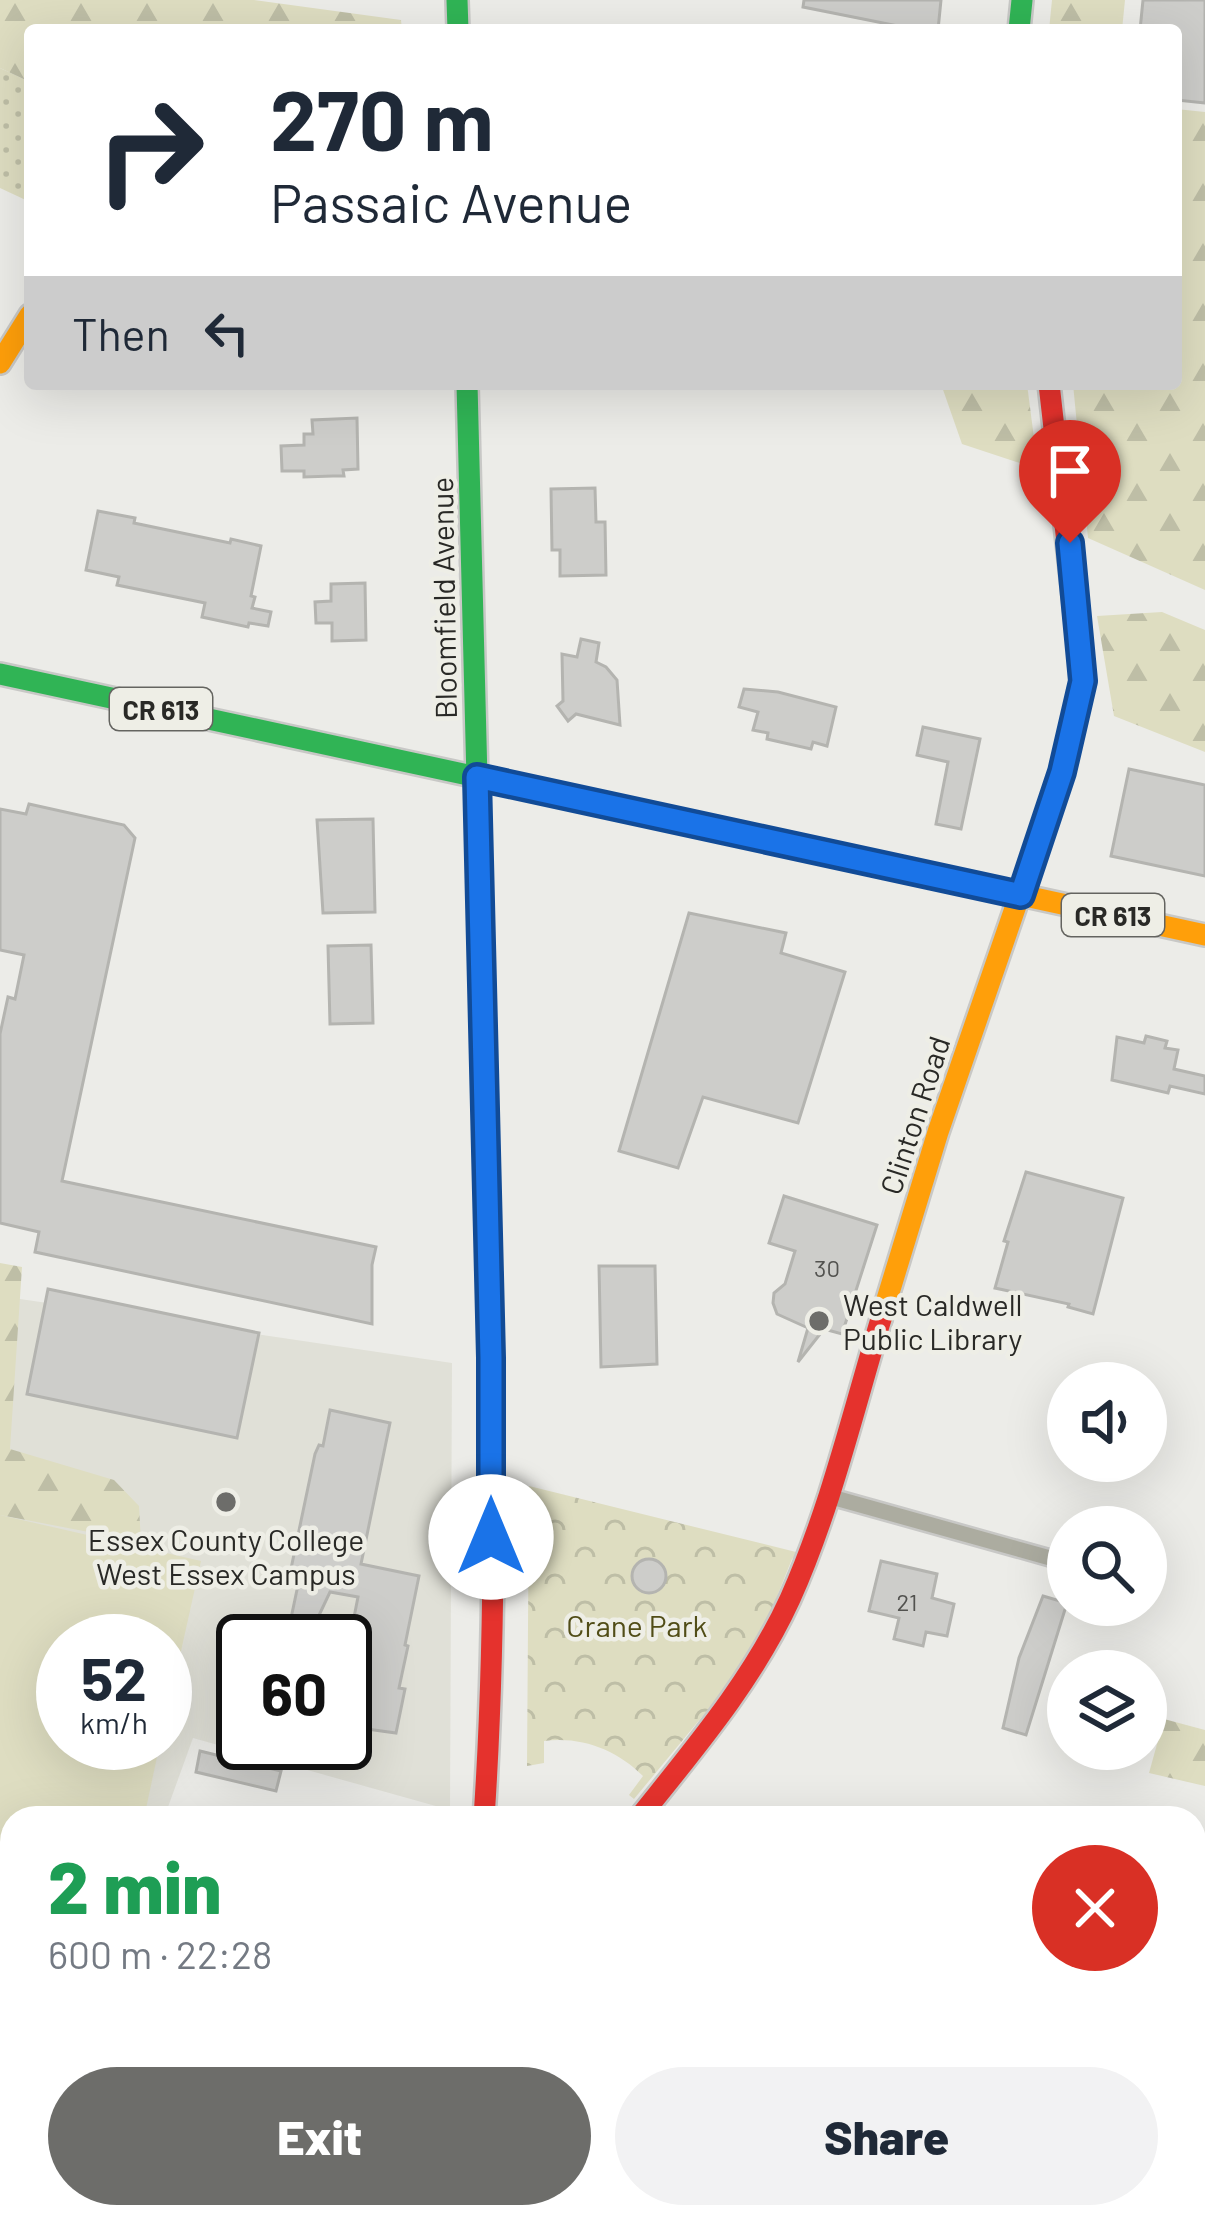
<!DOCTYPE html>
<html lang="en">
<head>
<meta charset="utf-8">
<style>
  :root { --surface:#fff; --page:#f2f2f3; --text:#1f2937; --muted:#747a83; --accent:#6d6d6a }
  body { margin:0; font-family:Barlow,sans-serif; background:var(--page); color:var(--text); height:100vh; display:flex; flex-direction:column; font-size:45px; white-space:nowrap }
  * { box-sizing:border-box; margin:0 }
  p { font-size:39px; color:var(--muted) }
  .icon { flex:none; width:66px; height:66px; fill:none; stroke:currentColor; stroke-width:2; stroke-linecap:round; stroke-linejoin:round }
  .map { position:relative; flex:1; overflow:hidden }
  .panel { position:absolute; left:0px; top:1806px; width:1206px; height:423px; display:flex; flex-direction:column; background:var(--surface); border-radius:36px 36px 0 0; box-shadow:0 12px 48px #0002 }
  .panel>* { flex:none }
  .hud { position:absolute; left:24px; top:24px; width:1158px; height:366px; border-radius:12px; box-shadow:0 12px 48px #0002; background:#fff; color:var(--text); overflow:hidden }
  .controls { position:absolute; left:1047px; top:1362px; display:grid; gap:24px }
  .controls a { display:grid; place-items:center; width:120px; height:120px; border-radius:50%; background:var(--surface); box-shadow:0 12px 48px #0002; font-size:60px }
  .speed { position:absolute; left:36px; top:1614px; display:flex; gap:24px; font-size:60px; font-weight:700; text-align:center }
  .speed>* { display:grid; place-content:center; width:156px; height:156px; border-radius:50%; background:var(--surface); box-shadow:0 12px 48px #0002; line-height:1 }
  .speed small { font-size:30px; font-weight:400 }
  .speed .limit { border:6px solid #111; border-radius:18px; background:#fff; color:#111 }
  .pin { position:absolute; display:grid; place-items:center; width:102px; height:102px; color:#fff; margin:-123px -51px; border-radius:50% 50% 50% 0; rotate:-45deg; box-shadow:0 0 12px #0007 }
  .pin .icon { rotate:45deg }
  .me { position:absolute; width:132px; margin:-66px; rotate:0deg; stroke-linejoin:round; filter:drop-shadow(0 0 9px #0008) }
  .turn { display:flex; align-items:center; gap:42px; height:252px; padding:0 48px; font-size:54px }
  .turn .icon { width:156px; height:156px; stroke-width:2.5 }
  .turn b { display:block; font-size:84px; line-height:102px }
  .then { display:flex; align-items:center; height:114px; padding:0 48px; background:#0003; gap:24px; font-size:45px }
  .round { display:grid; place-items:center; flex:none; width:126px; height:126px; border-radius:63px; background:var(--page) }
  .headline { display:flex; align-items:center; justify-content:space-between; height:204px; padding:0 48px }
  h1 { font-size:72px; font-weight:800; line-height:90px; color:#1e9e55 }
  .button { display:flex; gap:24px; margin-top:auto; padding:24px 48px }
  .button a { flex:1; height:138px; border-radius:72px; background:var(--accent); color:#fff; font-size:48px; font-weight:800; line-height:138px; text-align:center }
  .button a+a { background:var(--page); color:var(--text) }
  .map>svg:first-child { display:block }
</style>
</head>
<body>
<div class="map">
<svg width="1205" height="2228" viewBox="0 0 1205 2228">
  <defs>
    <pattern id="grass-dots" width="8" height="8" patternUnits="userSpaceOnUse" patternTransform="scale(3)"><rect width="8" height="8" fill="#deddc1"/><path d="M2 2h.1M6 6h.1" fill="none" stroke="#bebea6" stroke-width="1.8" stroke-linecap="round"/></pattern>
    <pattern id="forest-firs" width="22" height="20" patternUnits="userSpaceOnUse" patternTransform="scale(3)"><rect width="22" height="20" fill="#deddc1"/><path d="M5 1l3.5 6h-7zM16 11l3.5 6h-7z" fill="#bebea6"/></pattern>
    <pattern id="park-crowns" width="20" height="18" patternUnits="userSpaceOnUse" patternTransform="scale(3)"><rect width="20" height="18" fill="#deddc1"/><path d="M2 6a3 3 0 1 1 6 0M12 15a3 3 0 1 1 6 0" fill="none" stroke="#bebea6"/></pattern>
  </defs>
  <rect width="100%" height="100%" fill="#ecece8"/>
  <!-- built -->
  <path fill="#e0e0d7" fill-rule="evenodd" d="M0 1296 452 1363 450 1810 193 1738 164 1818 0 1795ZM63 1641H165V1743H63ZM243 1641H345V1743H243Z"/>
  <!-- grass -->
  <g fill="url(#grass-dots)">
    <path d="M0 68 30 82V202L0 188Z"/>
    <path d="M674 2217H834L836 2228H672Z"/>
  </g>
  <!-- forest -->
  <g fill="url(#forest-firs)">
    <path d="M0 0H254L401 20 402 30H30V82L0 68Z"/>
    <path d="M1052 0H1125L1122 30H1049Z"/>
    <path d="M1176 109 1205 112V590L1088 538 1073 384H1176Z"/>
    <path d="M941 384H1027L1038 469 962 444Z"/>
    <path d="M1162 612 1205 630V752L1114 716 1097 616Z"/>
    <path d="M0 1263 22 1267 10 1449 114 1480 139 1506 141 1542 0 1515Z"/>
    <path d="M1164 1719 1205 1730V1786L1149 1773Z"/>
    <path d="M834 2217H1017L1053 2228H836Z"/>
  </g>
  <!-- park -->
  <g fill="url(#park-crowns)">
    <path d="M529 1486 800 1553 792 1559 754 1654 634 1799 629 1795 643 1776C617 1750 582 1736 544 1741V1763L527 1766Z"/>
    <path d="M0 1785 181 1818H12V2217H51L38 2228H0Z"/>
  </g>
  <!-- pitch -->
  <path fill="#deddc1" d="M0 1515 201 1561 165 1723V1641H63V1743H160L144 1818H12V1835L0 1832Z"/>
  <!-- building -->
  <g fill="#cdcdca" stroke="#b4b4b0" stroke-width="3">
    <path d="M804 0H941L938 30H918L803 7Z"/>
    <path d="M1143 0H1205V103L1176 100V30H1140Z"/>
    <path d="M357 418 358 469 343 470 344 476H333L304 477V471H282L281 446 304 445V434H313L312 420Z"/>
    <path d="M595 488 596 522H605L606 575 560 576V550H552L551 489Z"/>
    <path d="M98 511 135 518 134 523 230 543 231 539 261 546 251 596 255 597 252 608 271 612 268 626 249 623 248 627 202 617 205 603 117 585 119 577 86 570Z"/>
    <path d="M365 583 366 640 332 641V623H316L315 602 331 601V584Z"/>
    <path d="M581 639 599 643 596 662 606 667 617 680 620 725 576 714 568 721 557 706 563 701 562 654 577 657Z"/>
    <path d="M744 689 778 692 836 707 827 746 813 742 811 749 767 739 768 733 753 730 758 712 739 707Z"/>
    <path d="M923 727 980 739 961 829 936 824 948 762 917 755Z"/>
    <path d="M1129 769 1205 785V876L1111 856Z"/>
    <path d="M29 804 124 825 135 838 62 1181 376 1247 372 1265V1324L35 1252 39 1232 0 1223V1034L8 997 15 999 24 955 0 950V809L26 814Z"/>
    <path d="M373 819 375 912 323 913 317 820Z"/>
    <path d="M689 913 786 933 781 953 845 972 798 1123 703 1097 678 1168 619 1151Z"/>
    <path d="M371 945 373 1023 330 1024 328 946Z"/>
    <path d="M1146 1036 1167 1041 1165 1048 1178 1050 1174 1069 1205 1076V1094L1170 1086 1168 1093 1112 1080 1117 1037 1144 1043Z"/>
    <path d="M1026 1172 1123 1198 1093 1314 1068 1307 1069 1304 995 1288 1008 1242 1004 1241Z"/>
    <path d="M784 1196 877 1225 842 1334 824 1329 798 1362 808 1328 777 1314 773 1303 774 1293 785 1284 795 1251 769 1243Z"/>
    <path d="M599 1266H655L657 1364 601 1367Z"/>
    <path d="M48 1289 259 1333 237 1438 27 1394Z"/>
    <path d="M330 1410 390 1423 361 1564 419 1576 405 1645 408 1646 399 1688 405 1689 396 1733 345 1726V1663L358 1597 330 1592 313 1628 290 1623 298 1585 288 1583 315 1454 319 1445 323 1446Z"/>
    <circle cx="649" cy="1576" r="17"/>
    <path d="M881 1561 937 1574 932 1598 954 1604 947 1636 926 1632 923 1646 894 1639 899 1618 869 1611Z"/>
    <path d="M1043 1596 1067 1603 1026 1735 1003 1728 1019 1658Z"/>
    <path d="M200 1751 281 1771 276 1791 196 1772Z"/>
  </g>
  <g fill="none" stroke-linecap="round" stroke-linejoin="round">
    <!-- street casing -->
    <g stroke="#c8c8c6" stroke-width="20">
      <path id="street" d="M828 1496 1068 1563"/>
    </g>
    <!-- fast casing -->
    <g stroke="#c8c8c6" stroke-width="26">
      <g id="fast">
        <path d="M457 0 458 30"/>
        <path d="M1019 30 1022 0"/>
        <path d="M467 384 483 1017"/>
        <path d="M0 674 667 818"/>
      </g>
    </g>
    <!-- slow casing -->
    <g stroke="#c8c8c6" stroke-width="26">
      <g id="slow">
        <path d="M0 363 30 315"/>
        <path d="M667 818 1205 935"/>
        <path d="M881 1319 938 1132 1062 772 1083 681 1075 613"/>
        <path d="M1194 2106 1205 2108"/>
      </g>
    </g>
    <!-- jam casing -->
    <g stroke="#c8c8c6" stroke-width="26">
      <g id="jam">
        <path d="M1049 384 1075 613"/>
        <path d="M483 1017C489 1284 502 1552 484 1818"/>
        <path d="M639 1818C694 1749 753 1680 790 1599 830 1510 853 1412 881 1319"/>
        <path d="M345 2228 351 2217"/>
      </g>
    </g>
    <!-- street -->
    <use href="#street" stroke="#acaca0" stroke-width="15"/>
    <!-- fast -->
    <use href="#fast" stroke="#30b455" stroke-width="21"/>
    <!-- slow -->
    <use href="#slow" stroke="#ff9f0a" stroke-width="21"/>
    <!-- jam -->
    <use href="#jam" stroke="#e5322d" stroke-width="21"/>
  </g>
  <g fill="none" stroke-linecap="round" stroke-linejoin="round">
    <!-- route casing -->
    <g stroke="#114b97" stroke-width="30">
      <path id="route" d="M491 1537V1358L477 777 1021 895 1062 772 1083 681 1070 543"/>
    </g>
    <!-- route -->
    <use href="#route" stroke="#1a73e8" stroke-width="21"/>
  </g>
  <!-- markers -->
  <g fill="#6d6d6a" stroke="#eeeee6" stroke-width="4.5">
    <circle cx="819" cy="1321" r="12"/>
    <circle cx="226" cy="1502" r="12"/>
  </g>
  <g text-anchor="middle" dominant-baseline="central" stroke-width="9" stroke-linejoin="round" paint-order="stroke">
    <!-- number labels -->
    <g font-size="24" fill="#52524f">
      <text x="827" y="1267">30</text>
      <text x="907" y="1601">21</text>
    </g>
    <!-- shield labels -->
    <g fill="#eeeee6" stroke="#646460" stroke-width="3">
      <rect x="110" y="688" width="102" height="42" rx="9"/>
      <rect x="1062" y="894" width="102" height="42" rx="9"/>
    </g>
    <g font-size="27" font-weight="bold" fill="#292926">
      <text x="161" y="709">CR 613</text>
      <text x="1113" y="915">CR 613</text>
    </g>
    <!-- street labels -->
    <g font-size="30" fill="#292926" stroke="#eeeee6">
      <text transform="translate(443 598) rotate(-91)">Bloomfield Avenue</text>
      <text transform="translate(914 1115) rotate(-72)">Clinton Road</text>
    </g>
    <!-- poi labels -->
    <g font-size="30" fill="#292926" stroke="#eeeee6" text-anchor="start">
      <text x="843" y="1304">West Caldwell<tspan x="843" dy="34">Public Library</tspan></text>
      <text x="226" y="1539" text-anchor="middle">Essex County College<tspan x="226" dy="34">West Essex Campus</tspan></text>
    </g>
    <!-- park labels -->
    <g font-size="30" fill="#514d17" stroke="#eeeee6">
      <text x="637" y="1625">Crane Park</text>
    </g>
  </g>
</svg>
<div class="controls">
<a><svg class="icon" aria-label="sound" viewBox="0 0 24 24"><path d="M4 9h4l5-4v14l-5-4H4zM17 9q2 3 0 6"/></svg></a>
<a><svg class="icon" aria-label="search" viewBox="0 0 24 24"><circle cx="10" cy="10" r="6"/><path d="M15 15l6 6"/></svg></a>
<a><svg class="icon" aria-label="layers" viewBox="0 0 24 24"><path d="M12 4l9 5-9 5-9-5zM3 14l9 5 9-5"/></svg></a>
</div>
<div class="speed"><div>52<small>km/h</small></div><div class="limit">60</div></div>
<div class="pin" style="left:1070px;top:543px;background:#d93025"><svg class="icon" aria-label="arrive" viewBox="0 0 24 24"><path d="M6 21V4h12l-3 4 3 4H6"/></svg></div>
<svg class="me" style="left:491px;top:1537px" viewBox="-20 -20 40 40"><circle r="19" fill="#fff"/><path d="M0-13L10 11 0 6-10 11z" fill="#1a73e8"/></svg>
<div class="hud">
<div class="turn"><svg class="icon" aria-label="right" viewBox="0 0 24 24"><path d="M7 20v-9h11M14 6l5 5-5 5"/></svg><div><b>270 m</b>Passaic Avenue</div></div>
<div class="then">Then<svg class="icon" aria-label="left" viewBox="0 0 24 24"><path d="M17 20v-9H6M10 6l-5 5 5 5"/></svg></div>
</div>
<section class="panel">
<div class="headline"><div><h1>2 min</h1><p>600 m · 22:28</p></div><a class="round" style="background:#d93025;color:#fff"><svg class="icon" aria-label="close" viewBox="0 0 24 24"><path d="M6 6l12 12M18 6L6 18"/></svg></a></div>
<div class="button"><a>Exit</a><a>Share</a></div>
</section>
</div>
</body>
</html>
